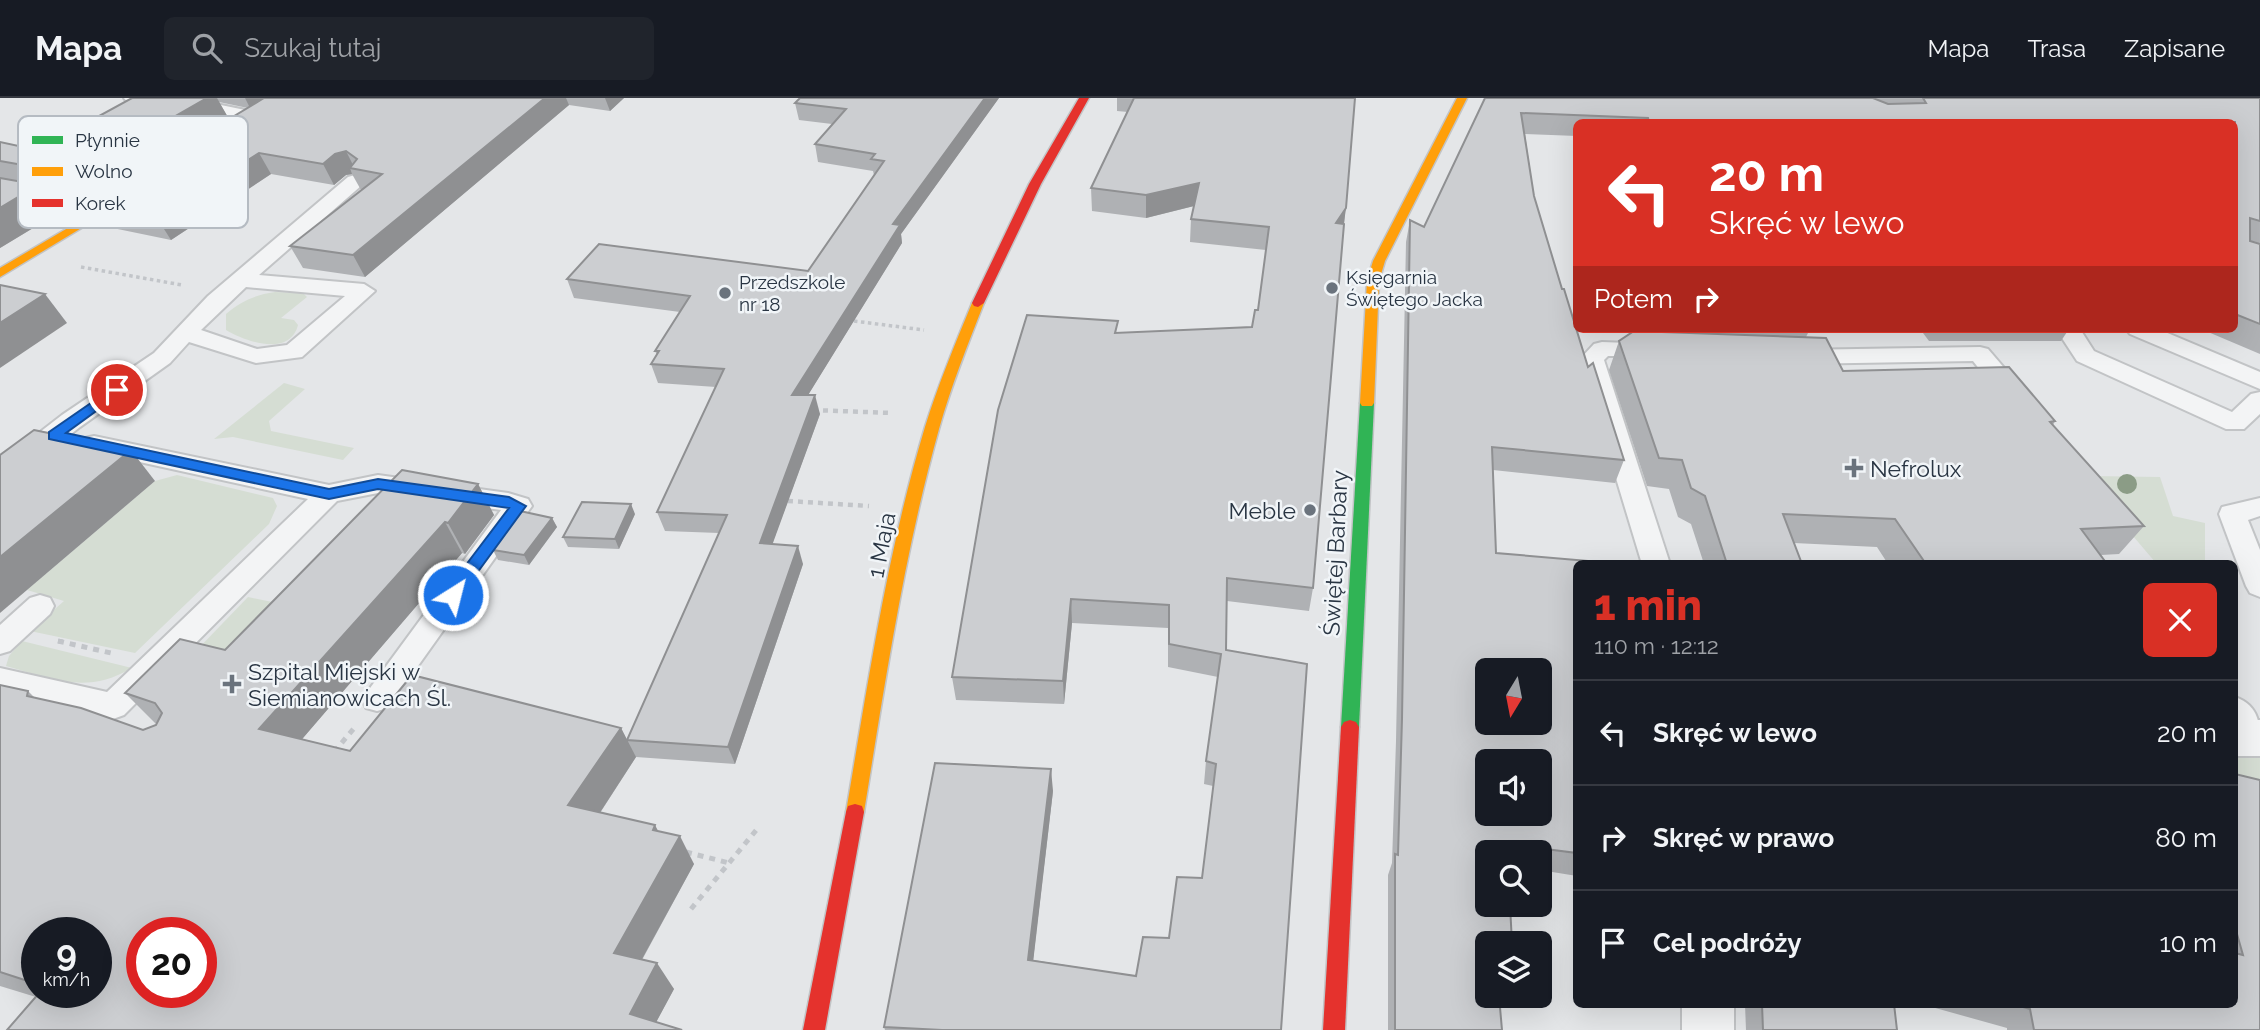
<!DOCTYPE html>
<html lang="pl">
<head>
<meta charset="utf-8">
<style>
  :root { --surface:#171b24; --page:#20242c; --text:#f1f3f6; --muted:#9ea1a6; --line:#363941; --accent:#d93025 }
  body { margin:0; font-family:Raleway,sans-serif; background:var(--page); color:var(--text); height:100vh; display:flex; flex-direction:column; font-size:26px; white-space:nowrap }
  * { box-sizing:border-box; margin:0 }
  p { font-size:23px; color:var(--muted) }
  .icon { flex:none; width:38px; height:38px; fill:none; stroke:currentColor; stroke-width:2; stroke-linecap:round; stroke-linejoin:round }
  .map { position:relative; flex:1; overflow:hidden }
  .panel { position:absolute; left:1573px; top:462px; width:665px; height:448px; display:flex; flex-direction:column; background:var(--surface); border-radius:10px; box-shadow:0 7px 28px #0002 }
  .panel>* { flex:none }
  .guide { position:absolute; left:1573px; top:21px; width:665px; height:214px; border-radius:10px; box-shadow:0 7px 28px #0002; background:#d93025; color:#fff; overflow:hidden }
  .needle { width:46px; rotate:190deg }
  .controls { position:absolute; left:1475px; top:560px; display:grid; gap:14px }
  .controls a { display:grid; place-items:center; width:77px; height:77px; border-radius:10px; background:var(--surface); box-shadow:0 7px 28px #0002; font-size:35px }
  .speed { position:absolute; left:21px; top:819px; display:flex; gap:14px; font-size:35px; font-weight:700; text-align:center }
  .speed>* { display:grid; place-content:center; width:91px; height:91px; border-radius:50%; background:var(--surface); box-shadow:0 7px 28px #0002; line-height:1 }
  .speed small { font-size:18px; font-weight:400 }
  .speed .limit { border:10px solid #d22; background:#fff; color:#111 }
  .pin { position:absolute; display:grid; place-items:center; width:60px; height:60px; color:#fff; margin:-30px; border:4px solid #fff; border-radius:50%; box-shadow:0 2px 7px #0007 }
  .me { position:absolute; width:77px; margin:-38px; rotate:36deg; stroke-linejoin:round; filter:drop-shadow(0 0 5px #0008) }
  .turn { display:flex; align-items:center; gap:24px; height:147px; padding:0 21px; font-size:32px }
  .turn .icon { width:91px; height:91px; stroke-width:2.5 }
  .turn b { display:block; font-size:49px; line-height:60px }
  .then { display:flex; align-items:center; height:66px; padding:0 21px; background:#0003; gap:14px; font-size:26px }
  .round { display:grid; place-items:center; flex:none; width:74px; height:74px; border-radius:10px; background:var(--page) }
  .overview { display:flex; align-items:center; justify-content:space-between; height:119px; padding:0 21px }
  h1 { font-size:42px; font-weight:800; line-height:52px; color:var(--accent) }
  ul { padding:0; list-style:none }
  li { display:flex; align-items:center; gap:21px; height:105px; padding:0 21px; border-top:2px solid var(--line) }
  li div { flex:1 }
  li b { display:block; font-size:26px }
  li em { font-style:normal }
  header { display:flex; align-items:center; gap:42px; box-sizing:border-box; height:98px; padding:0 35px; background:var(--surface); border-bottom:2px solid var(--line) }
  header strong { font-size:33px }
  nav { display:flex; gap:38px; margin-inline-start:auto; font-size:24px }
  .search { width:490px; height:63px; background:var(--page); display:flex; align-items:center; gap:18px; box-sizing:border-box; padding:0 24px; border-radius:10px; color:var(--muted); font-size:26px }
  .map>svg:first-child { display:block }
</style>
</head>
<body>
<header>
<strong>Mapa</strong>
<div class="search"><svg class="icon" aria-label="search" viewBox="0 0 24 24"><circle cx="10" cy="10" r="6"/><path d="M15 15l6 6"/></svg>Szukaj tutaj</div>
<nav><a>Mapa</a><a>Trasa</a><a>Zapisane</a></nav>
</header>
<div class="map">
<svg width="2260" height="932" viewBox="0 0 2260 932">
  <rect width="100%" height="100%" fill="#e4e6e8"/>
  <!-- green -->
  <g fill="#d5ddd3">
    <path d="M275 194 303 195 307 199 281 220 294 222 298 227C290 259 246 244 226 232V216C241 203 255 197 275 194Z"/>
    <path d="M284 285 305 291 269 323 271 333 354 350 343 362 233 339 214 341Z"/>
    <path d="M177 377 273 400 277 408 269 426 135 555 30 533 64 503 27 492 155 383Z"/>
    <path d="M2091 378 2160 379 2173 418 2205 425V465H2156L2087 384Z"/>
    <path d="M248 499 316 513 168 582Z"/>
    <path d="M22 543 132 570C86 597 54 581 6 568L9 558Z"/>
    <path d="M2235 658 2260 659V709L2235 703Z"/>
  </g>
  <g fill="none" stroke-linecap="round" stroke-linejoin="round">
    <!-- lane casing -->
    <g stroke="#c2c4c6" stroke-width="4">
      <g id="lane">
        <path d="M124 0H187L265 16 267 20 258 26 175 8 162 11 127 4Z"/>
        <path d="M355 77 365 83 362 87 259 177 364 186 375 193 302 259 256 265 189 244 170 265 80 329 9 385 0 388V365L62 317 154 255 208 198 348 79ZM246 189 345 198 287 247 257 251 201 232Z"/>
        <path d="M0 89 101 108 111 114 101 120 0 101Z"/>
        <path d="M2056 231H2080L2094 253 2232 314 2251 296 2260 294V316L2244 331H2226L2077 263Z"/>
        <path d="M2126 231H2158L2260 274V291L2130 236Z"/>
        <path d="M1602 244 1655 246 1663 248 1667 253 1663 258H1608L1604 262 1670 466H1642L1580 261 1594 246Z"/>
        <path d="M1980 249 1988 251 2024 293 2027 299 2024 305H2006L1973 263 1796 266 1788 264 1784 259 1788 254 1796 252Z"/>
        <path d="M94 338 329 387 378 377 508 395 528 401 532 408 388 610 377 613 366 610 362 601 501 412 378 395 337 403 124 617 113 621 0 594V570L107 594 308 401 85 352 81 346 85 340Z"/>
        <path d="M2260 400V418L2248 422 2260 452V499L2250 495 2246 488 2219 416 2222 409Z"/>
        <path d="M40 497 50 500 54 508 50 516 10 553 0 556V527L30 500Z"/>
        <path d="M2235 599C2260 608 2260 627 2260 650L2244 648 2235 636Z"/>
      </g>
    </g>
    <!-- street casing -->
    <g stroke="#c2c4c6" stroke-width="4">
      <g id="street">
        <rect x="2235" y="622" width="25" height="36"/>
        <rect x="1682" y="906" width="52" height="26"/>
      </g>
    </g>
    <!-- fast casing -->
    <g stroke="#c2c4c6" stroke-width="3">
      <path id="fast" d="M1367 301 1374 305 1359 629 1356 634 1350 636 1344 634 1341 629 1360 305Z"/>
    </g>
    <!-- slow casing -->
    <g stroke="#c2c4c6" stroke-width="3">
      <g id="slow">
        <path d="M1457 0H1467L1385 163 1379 183 1374 305 1372 308H1362L1360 305 1367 183 1373 163Z"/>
        <path d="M139 88 143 89V93L0 179V170Z"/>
        <path d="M978 201 984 205C968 246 951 288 939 331 904 456 885 585 864 714L862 720 855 722 848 720 846 714C868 585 887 455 925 329 938 287 955 246 972 205Z"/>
      </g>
    </g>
    <!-- jam casing -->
    <g stroke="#c2c4c6" stroke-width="3">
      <g id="jam">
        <path d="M1079 0H1089L1041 86 984 205 978 209 974 208 972 205 1029 86Z"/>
        <path d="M1350 622 1356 624 1359 629 1345 932H1323L1341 629 1344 624Z"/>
        <path d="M855 706 862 708 864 714 825 932H803L846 714 848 708Z"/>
      </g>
    </g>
    <!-- path-far2 -->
    <g stroke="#c2c5c9" stroke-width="3.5" stroke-dasharray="3.5 3.5" stroke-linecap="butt">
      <path d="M81 169 182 187"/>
      <path d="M854 223 924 232"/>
    </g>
    <!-- path-far1 -->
    <g stroke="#c2c5c9" stroke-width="4.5" stroke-dasharray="5 5" stroke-linecap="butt">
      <path d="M813 312 892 315"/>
      <path d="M788 403 869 408"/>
      <path d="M58 543 64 544"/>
    </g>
    <!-- path -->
    <g stroke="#c2c5c9" stroke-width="5" stroke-dasharray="6 6" stroke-linecap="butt">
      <path d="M58 543 111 555"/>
      <path d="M334 654 355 629"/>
      <path d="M686 754 729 765"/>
      <path d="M691 811 758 730"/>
    </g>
    <!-- lane -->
    <use href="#lane" fill="#f3f4f5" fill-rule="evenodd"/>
    <!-- street -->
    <use href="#street" fill="#f3f4f5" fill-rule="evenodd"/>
    <!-- fast -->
    <use href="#fast" fill="#30b455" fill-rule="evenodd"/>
    <!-- slow -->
    <use href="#slow" fill="#ff9f0a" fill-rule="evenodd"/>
    <!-- jam -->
    <use href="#jam" fill="#e5322d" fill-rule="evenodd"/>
  </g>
  <!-- trees -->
  <circle fill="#8b9c86" cx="2127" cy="386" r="10"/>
  <!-- wall -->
  <g fill="#afb1b4" fill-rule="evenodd">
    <path d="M132 0H624L610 13 569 7 365 179 303 170 290 148 361 92 352 76 346 77 334 87 271 76 171 142 103 128 88 106 92 104 57 97 71 117 65 121 53 118 0 150V44L37 52ZM219 4 248 10 229 21Z"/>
    <path d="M800 0H999L901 136 902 145 808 297 820 316 772 446 803 466 735 666 636 659 600 715 658 733 694 766 642 862 674 891 656 924 683 932H7L36 899 0 888V587L28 593 35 600 143 632 156 627 157 626 155 625 125 595 225 552 478 386 494 417 465 456 462 455 302 641 350 653 621 630 627 642 719 435 665 433 657 414 716 289 658 285 651 266 657 257 655 253 680 214 574 200 567 181 808 173 874 77 873 73 818 64 815 46 832 26 799 22 795 5ZM37 835 96 894H37Z"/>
    <path d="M1117 0H1355L1344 126 1313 490 1309 513 1227 503 1226 552 1281 932H885L884 929 1053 693 1033 862 1136 878 1169 840 1202 780 1213 688 1204 686 1206 663 1218 579 1168 569V530L1072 525 1064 606 956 602 952 579 1118 235 1252 229 1258 212 1266 152 1190 144 1191 121 1194 108 1146 120 1092 113 1091 90 1128 14 1117 13Z"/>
    <path d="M1485 0H2260V256L2201 231H2235V24H1577V38L1525 36 1534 98 1562 191 1588 269 1624 362 1615 385 1493 372 1496 455 1577 466V778L1540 772V754H1488V845L1502 932H1388V777L1392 765 1396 643 1406 144 1410 122 1424 129Z"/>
    <path d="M1677 231H1810L1806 239 1843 273 2055 323 2053 327 2144 428 2119 456 2101 457 2107 466H1888L1877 449 1794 445 1802 466H1704L1691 426 1678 419 1669 391 1647 388 1609 272 1619 243 1678 235Z"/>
    <path d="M1920 231H2069L2061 243H1929Z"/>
    <path d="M635 416 619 451 568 449 563 439Z"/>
    <path d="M552 420 557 429 529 467 498 462 493 452Z"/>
    <path d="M2235 676 2260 932H2007V930L1921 906H2235Z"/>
    <path d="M1745 906H1894L1897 932H1746Z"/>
  </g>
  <!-- shaded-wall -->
  <g fill="#8f9092">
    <path d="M207 0H217L230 23 93 104 74 76Z"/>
    <path d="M245 0H268L250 10Z"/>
    <path d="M545 0H566L569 7 365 179 353 157Z"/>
    <path d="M605 0H624L610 13Z"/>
    <path d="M985 0H999L901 136 902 145 797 315 792 297 893 126Z"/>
    <path d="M346 53 355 71 350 70 352 76 346 77 334 87 323 66 335 56Z"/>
    <path d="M259 55 271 76 171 142 157 120Z"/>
    <path d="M1199 85 1198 107 1146 120V97Z"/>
    <path d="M51 89 71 117 65 121 45 93Z"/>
    <path d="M33 90 53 118 0 150V110Z"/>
    <path d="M1346 110 1343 133 1336 125Z"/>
    <path d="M45 196 67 225 0 270V225Z"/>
    <path d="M815 297 820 316 766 464 760 445Z"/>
    <path d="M131 352 155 383 0 515V459Z"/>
    <path d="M478 386 494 417 465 456 448 425Z"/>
    <path d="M631 406 635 416 619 451 615 441Z"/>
    <path d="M552 420 557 429 529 467 524 457Z"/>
    <path d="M445 424 462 455 285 661 259 631Z"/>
    <path d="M798 448 803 466 735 666 728 649Z"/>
    <path d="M1071 501 1072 525 1064 606 1063 583Z"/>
    <path d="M621 630 636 659 586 736 568 707Z"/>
    <path d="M1051 671 1053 693 1031 882 1028 862Z"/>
    <path d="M655 727 670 756 680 738 694 766 631 881 614 855Z"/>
    <path d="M657 865 674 891 652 932 630 916Z"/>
  </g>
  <!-- building -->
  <g fill="#ccced1" stroke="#8f9092" stroke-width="2" fill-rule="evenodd">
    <path d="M132 0H207L74 76 0 63V44L37 52Z"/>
    <path d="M264 0H545L353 157 290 148 382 76 350 70 357 61 346 53 335 56 323 66 259 55 157 120 88 106Z"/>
    <path d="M800 0H985L893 126 900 127 792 297H815L760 445 798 448 728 649 627 642 727 417 657 414 724 271 651 266 659 253H655L690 198 567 181 599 146 808 173 884 63 871 61 875 56 815 46 846 11 795 5Z"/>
    <path d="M1134 0H1355L1346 110 1336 125 1344 126 1313 490 1227 480 1226 552 1307 566 1281 932H942L884 929 935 665 1051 671 1028 862 1136 878 1143 839 1169 840 1177 779 1202 780 1216 666 1206 663 1221 556 1169 546V507L1071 501 1063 583 952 579 998 312 1027 217 1118 223 1115 235 1252 229 1255 212H1258L1269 129 1191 121 1199 85 1146 97 1091 90Z"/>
    <path d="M1485 0H1873L1888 6 1926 5 1923 0H2260V123L2250 120V143L2260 146V226L2235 216V24H1649L1648 20 1521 15 1534 98 1562 191H1564L1588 269 1593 265 1624 362 1492 349 1496 455 1623 466H1577V755L1507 746 1508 754H1488V807H1510L1512 845H1488V898H1499L1502 932H1395V756L1398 757 1402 621 1410 122 1424 129ZM1488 572H1540V625H1488ZM1488 663H1540V716H1488Z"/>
    <path d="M0 80 51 89 45 93 33 90 0 110Z"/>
    <path d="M0 187 45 196 0 225Z"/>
    <path d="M1634 233 1826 240 1843 273 2009 269 2055 323 2050 324 2144 428 2081 431 2107 466H1926L1895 421 1783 416 1802 466H1727L1705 398 1691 390 1682 362 1659 360 1619 243Z"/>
    <path d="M34 332 131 352 0 459V357Z"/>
    <path d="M402 372 478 386 448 425 445 424 259 631 350 653 412 577 621 630 568 707 655 727 653 732 680 738 614 855 657 865 630 916 682 932H7L40 894H96V835H37V886L0 874V587L28 593 27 598 81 610 143 632 156 627 162 615 155 605 125 595 180 541 225 552ZM142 835H201V894H142Z"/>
    <path d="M582 404 631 406 615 441 563 439Z"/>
    <path d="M520 413 552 420 524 457 493 452Z"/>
    <path d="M2235 676 2260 682V932H2034L2030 911 2013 906H2235V855L2243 857 2235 829Z"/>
    <path d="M1762 906H1894L1897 932H1763Z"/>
  </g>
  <!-- route -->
  <path fill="#1a73e8" stroke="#114b97" stroke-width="2" d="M117 287 123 292 121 295 66 335 329 391 378 381 509 399 526 408 458 501H447V492L509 410 378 391 329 401 49 341V334Z"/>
  <!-- markers -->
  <g fill="#6a737d" stroke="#f1f5f8" stroke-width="2.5">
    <circle cx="1332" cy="190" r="7"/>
    <circle cx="725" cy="195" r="7"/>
    <path d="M1850.5 359.5h7v7h7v7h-7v7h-7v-7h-7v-7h7z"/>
    <circle cx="1310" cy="412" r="7"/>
    <path d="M228.5 575.5h7v7h7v7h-7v7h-7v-7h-7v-7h7z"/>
  </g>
  <g text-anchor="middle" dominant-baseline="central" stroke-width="5" stroke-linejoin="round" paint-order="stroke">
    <!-- far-poi labels -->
    <g font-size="19" fill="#293543" stroke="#f1f5f8" text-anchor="start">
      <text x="1346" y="179">Księgarnia<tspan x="1346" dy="22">Świętego Jacka</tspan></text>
      <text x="739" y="184">Przedszkole<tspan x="739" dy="22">nr 18</tspan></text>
    </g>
    <!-- poi labels -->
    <g font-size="23" fill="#293543" stroke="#f1f5f8" text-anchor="start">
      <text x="1870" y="370">Nefrolux</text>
      <text x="1296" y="412" text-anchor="end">Meble</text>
      <text x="248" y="573">Szpital Miejski w<tspan x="248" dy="26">Siemianowicach Śl.</tspan></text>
    </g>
    <!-- street labels -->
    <g font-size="23" fill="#293543" stroke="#f1f5f8">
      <text transform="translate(881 447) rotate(-79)">1 Maja</text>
      <text transform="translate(1335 455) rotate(-87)">Świętej Barbary</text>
    </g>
  </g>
  <!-- legend -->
  <rect x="18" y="18" width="230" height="112" rx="10" fill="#f1f5f8" stroke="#b5bbc2" stroke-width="2"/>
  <rect x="32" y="38" width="31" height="8" fill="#30b455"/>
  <rect x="32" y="69" width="31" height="9" fill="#ff9f0a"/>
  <rect x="32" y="101" width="31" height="8" fill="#e5322d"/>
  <g font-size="19" fill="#293543">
    <text x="75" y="49">Płynnie</text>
    <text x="75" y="80">Wolno</text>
    <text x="75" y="112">Korek</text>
  </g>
</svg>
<div class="controls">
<a><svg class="needle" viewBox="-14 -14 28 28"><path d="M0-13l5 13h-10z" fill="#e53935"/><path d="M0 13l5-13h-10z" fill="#9ea1a6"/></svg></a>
<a><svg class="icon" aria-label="sound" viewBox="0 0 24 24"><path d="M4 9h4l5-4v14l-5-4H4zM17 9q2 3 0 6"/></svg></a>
<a><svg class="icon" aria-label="search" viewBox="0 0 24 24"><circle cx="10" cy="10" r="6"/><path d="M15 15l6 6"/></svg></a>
<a><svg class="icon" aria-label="layers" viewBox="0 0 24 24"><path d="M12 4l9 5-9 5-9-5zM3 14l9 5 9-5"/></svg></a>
</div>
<div class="speed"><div>9<small>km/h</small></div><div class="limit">20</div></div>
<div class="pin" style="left:117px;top:292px;background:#d93025"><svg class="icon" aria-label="arrive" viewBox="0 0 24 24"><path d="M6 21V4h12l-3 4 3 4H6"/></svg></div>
<svg class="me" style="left:453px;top:497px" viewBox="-20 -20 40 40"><circle r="17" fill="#1a73e8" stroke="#fff" stroke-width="3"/><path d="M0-11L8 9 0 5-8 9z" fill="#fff"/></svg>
<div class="guide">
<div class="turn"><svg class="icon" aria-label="left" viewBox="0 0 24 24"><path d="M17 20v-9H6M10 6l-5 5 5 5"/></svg><div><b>20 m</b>Skręć w lewo</div></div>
<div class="then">Potem<svg class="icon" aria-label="right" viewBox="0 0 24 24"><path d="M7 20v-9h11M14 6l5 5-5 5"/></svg></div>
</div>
<section class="panel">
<div class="overview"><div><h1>1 min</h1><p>110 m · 12:12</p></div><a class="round" style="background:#d93025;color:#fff"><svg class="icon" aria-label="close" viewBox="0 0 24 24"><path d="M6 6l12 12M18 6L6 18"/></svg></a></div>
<ul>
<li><svg class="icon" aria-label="left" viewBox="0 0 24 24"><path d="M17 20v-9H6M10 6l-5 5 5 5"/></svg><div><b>Skręć w lewo</b></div><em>20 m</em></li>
<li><svg class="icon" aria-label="right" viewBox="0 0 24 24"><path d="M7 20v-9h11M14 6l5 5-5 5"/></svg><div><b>Skręć w prawo</b></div><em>80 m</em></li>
<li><svg class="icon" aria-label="arrive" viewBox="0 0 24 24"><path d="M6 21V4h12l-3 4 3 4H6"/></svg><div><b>Cel podróży</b></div><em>10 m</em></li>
</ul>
</section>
</div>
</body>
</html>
